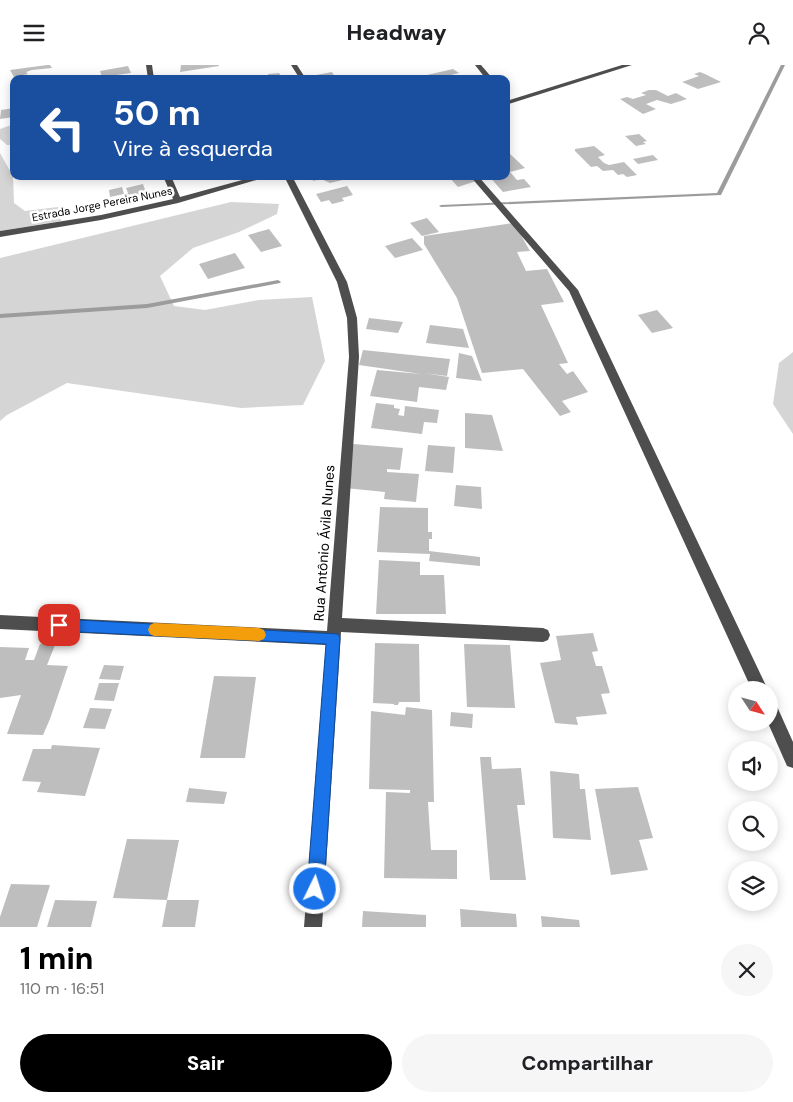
<!DOCTYPE html>
<html lang="pt">
<head>
<meta charset="utf-8">
<style>
  :root { --surface:#fff; --page:#f6f6f6; --text:#202124; --muted:#757577; --accent:#000 }
  body { margin:0; font-family:"DM Sans",sans-serif; background:var(--page); color:var(--text); height:100vh; display:flex; flex-direction:column; font-size:19px; white-space:nowrap }
  * { box-sizing:border-box; margin:0 }
  p { font-size:16px; color:var(--muted) }
  .icon { flex:none; width:28px; height:28px; fill:none; stroke:currentColor; stroke-width:2; stroke-linecap:round; stroke-linejoin:round }
  .map { position:relative; height:862px; overflow:hidden }
  .panel { display:flex; flex-direction:column; background:var(--surface); flex:1 }
  .panel>* { flex:none }
  .guide { position:absolute; left:10px; top:10px; width:500px; height:105px; border-radius:10px; box-shadow:0 2px 12px #0003; background:#1a4fa0; color:#fff; overflow:hidden }
  .needle { width:32px; rotate:126deg }
  .tools { position:absolute; left:728px; top:616px; display:grid; gap:10px }
  .tools a { display:grid; place-items:center; width:50px; height:50px; border-radius:50%; background:var(--surface); box-shadow:0 2px 12px #0003; font-size:25px }
  .pin { position:absolute; display:grid; place-items:center; width:42px; height:42px; color:#fff; margin:-21px; border-radius:10px; box-shadow:0 2px 8px #0006 }
  .me { position:absolute; width:55px; margin:-28px; rotate:4deg; stroke-linejoin:round; filter:drop-shadow(0 0 4px #0008) }
  .turn { display:flex; align-items:center; gap:18px; height:105px; padding:0 20px; font-size:22px }
  .turn .icon { width:65px; height:65px; stroke-width:2.5 }
  .turn b { display:block; font-size:35px; line-height:42px }
  .round { display:grid; place-items:center; flex:none; width:52px; height:52px; border-radius:26px; background:var(--page) }
  .summary { display:flex; align-items:center; justify-content:space-between; height:85px; padding:0 20px }
  h1 { font-size:30px; font-weight:800; line-height:38px; color:var(--accent) }
  .primary-button { display:flex; gap:10px; margin-top:auto; padding:10px 20px }
  .primary-button a { flex:1; height:58px; border-radius:30px; background:var(--accent); color:#fff; font-size:20px; font-weight:800; line-height:58px; text-align:center }
  .primary-button a+a { background:var(--page); color:var(--text) }
  header { display:flex; justify-content:space-between; align-items:center; height:65px; padding:0 20px; background:var(--surface); font-size:22px; font-weight:800 }
  .map>svg:first-child { display:block }
</style>
</head>
<body>
<header><svg class="icon" aria-label="menu" viewBox="0 0 24 24"><path d="M4 6h16M4 12h16M4 18h16"/></svg>Headway<svg class="icon" aria-label="person" viewBox="0 0 24 24"><circle cx="12" cy="8" r="4"/><path d="M4 21q1-7 8-7t8 7"/></svg></header>
<div class="map">
<svg width="793" height="862" viewBox="0 0 793 862">
  <rect width="100%" height="100%" fill="#fff"/>
  <!-- green -->
  <g fill="#d5d5d5">
    <path d="M14 59V80H7L0 74V64Z"/>
    <path d="M0 88 13 111 14 138 25 146 58 142 61 156 0 166Z"/>
    <path d="M231 137 279 139 277 149 239 167 193 183 160 211 174 241 205 245 259 235 312 232 325 296 303 340 241 343 67 318 7 350 0 356V193Z"/>
    <path d="M793 287V369L773 339 779 298Z"/>
  </g>
  <g fill="none" stroke-linecap="round" stroke-linejoin="round">
    <!-- stream -->
    <g fill="#9c9c9c" fill-rule="evenodd">
      <path d="M781 0H785L721 130 441 142 439 141 441 140 717 128Z"/>
      <path d="M278 215 281 217 280 218 147 243 0 253V249L147 239Z"/>
    </g>
  </g>
  <!-- building -->
  <g fill="#bebebe">
    <path d="M47 0H50L52 3 32 5 26 7 28 9 14 12 10 5Z"/>
    <path d="M181 0H219V1L180 7Z"/>
    <path d="M128 1 131 8 102 12 100 6Z"/>
    <path d="M453 4 459 8 435 14 427 10Z"/>
    <path d="M332 7 336 14H318L316 10Z"/>
    <path d="M700 7 705 9 721 17 698 24 682 17 699 11 694 9Z"/>
    <path d="M279 8 282 12H287L288 14H269L268 11V9Z"/>
    <path d="M649 25H656L668 31 676 28 687 34 671 39 657 35 646 39 656 44 643 49 620 34 627 32 633 34 646 30 641 28Z"/>
    <path d="M14 43V52L0 54 1 45Z"/>
    <path d="M639 69 647 76 643 77 646 79 636 81 625 71Z"/>
    <path d="M594 81 605 90 598 92 604 98 609 100 624 97 637 110 627 112 623 109 618 110 613 105 603 106 597 101 591 102 575 86V84Z"/>
    <path d="M506 85 525 103 510 107 517 115 524 114 531 122 503 127 489 111H506Z"/>
    <path d="M653 90 658 95 638 99 633 94Z"/>
    <path d="M312 111H355V112L330 118 321 114 313 116Z"/>
    <path d="M448 111H472L476 116 458 122Z"/>
    <path d="M143 119 148 133 125 137 124 129 128 128 126 123Z"/>
    <path d="M347 121 353 130 342 133 344 136 332 139 329 135 321 137 316 129Z"/>
    <path d="M122 122 124 129 110 132 109 125Z"/>
    <path d="M427 153 439 167 422 171 410 158Z"/>
    <path d="M514 158 530 186 517 187 526 206 547 204 564 237 541 240 568 298 559 299 567 309 573 306 588 327 562 336 571 347 560 351 523 304 482 308 457 233 424 179V171Z"/>
    <path d="M269 164 282 181 261 187 248 170Z"/>
    <path d="M412 173 423 185 395 193 385 181Z"/>
    <path d="M235 188 245 203 208 214 199 199Z"/>
    <path d="M657 245 673 263 652 268 638 250Z"/>
    <path d="M369 253 403 257 398 268 366 264Z"/>
    <path d="M430 260 463 264 469 283 426 278Z"/>
    <path d="M363 285 450 294 447 311 423 308 449 312 446 325 419 322 417 337 370 331 377 305 421 309 359 300Z"/>
    <path d="M459 288 472 291 482 316 456 313Z"/>
    <path d="M376 338 394 340V343L400 344 398 350 404 351 405 341 439 345 437 358 424 357 422 369 371 363Z"/>
    <path d="M465 348 492 350 503 386 465 383Z"/>
    <path d="M353 379 403 383 400 405 387 404V407L419 409 416 437 384 434 385 427 345 423Z"/>
    <path d="M428 380 455 382 453 408 425 406Z"/>
    <path d="M456 420 481 422 482 444 454 441Z"/>
    <path d="M380 442 428 443V467H432V474H429V486L480 492V501L429 496 430 489 377 487Z"/>
    <path d="M379 495 420 497V510H444L446 549H376Z"/>
    <path d="M593 568 598 586 592 587 596 601H602L610 628 601 629 607 649 576 652 578 660 555 658 540 598 561 595 556 571Z"/>
    <path d="M375 578 419 579 420 637H399L398 640H394V639L373 638Z"/>
    <path d="M40 579 55 580 47 600 68 601 50 654 43 670 7 669 21 630 0 633V582L29 583 25 595H34Z"/>
    <path d="M464 579 510 580 515 643 467 642Z"/>
    <path d="M104 600 124 601 120 615 99 614Z"/>
    <path d="M214 611 256 612 245 693H200Z"/>
    <path d="M99 618H119L114 636 94 635Z"/>
    <path d="M406 642 432 645 434 737H428L431 785H457V814L384 813 386 727 410 728V725L369 724 371 646 405 650Z"/>
    <path d="M90 643 112 644 105 664 83 663Z"/>
    <path d="M451 647 473 649 472 663 450 661Z"/>
    <path d="M52 680 100 683 85 731 37 727 41 717 22 716 33 684H51Z"/>
    <path d="M480 692H491L492 704 521 703 525 740H517L526 815H490Z"/>
    <path d="M550 706 579 709 580 724H585L591 775 553 773Z"/>
    <path d="M638 722 653 773 639 775 648 805 611 810 595 724Z"/>
    <path d="M189 723 227 727 224 739 186 737Z"/>
    <path d="M127 774 179 775 167 835 113 833Z"/>
    <path d="M11 819 50 820 37 862H0V852Z"/>
    <path d="M55 835 97 836 91 862H47Z"/>
    <path d="M167 835H199L195 862H162Z"/>
    <path d="M460 844 516 849 517 862H461Z"/>
    <path d="M363 846 426 850V862H362Z"/>
    <path d="M541 851 579 855 580 862H542Z"/>
  </g>
  <g fill="none" stroke-linecap="round" stroke-linejoin="round">
    <!-- minor -->
    <g fill="#4e4e4e" fill-rule="evenodd">
      <path d="M146 0H152L154 14H148Z"/>
      <path d="M291 0H297L306 14H300Z"/>
      <path d="M475 0H481L493 14H486Z"/>
      <path d="M622 0H632L506 40V36Z"/>
      <path d="M163 111H171L180 132 257 111H270L178 138 101 155 0 172V166L101 150 173 134Z"/>
      <path d="M284 111H292L347 217 357 253 359 292 342 553 543 563 548 565 550 570 548 575 543 577 341 567 322 862H304L326 580 0 564V550L327 566 349 292 347 253 337 217Z"/>
      <path d="M470 111H478L578 225 768 625H752L569 226Z"/>
      <path d="M769 635 775 637 793 677V703L787 701 768 658Z"/>
    </g>
  </g>
  <!-- route -->
  <path fill="#1a73e8" stroke="#114b97" d="M59 554 338 569 340 573 324 824 321 829 315 832 309 829 307 824 326 579 59 566 54 565 52 560 54 556Z"/>
  <!-- slow -->
  <path fill="#f59e0b" d="M154 558 259 563 264 565 266 570 264 574 259 576 154 571 150 569 148 565 150 560Z"/>
  <g text-anchor="middle" dominant-baseline="central" stroke-width="5" stroke-linejoin="round" paint-order="stroke">
    <!-- far-street labels -->
    <g font-size="11" fill="#000" stroke="#fff">
      <text transform="translate(102 139) rotate(-11)">Estrada Jorge Pereira Nunes</text>
    </g>
    <!-- street labels -->
    <g font-size="14" fill="#000" stroke="#fff">
      <text transform="translate(324 478) rotate(-86)">Rua Antônio Ávila Nunes</text>
    </g>
  </g>
</svg>
<div class="tools">
<a><svg class="needle" viewBox="-14 -14 28 28"><path d="M0-13l5 13h-10z" fill="#e53935"/><path d="M0 13l5-13h-10z" fill="#757577"/></svg></a>
<a><svg class="icon" aria-label="sound" viewBox="0 0 24 24"><path d="M4 9h4l5-4v14l-5-4H4zM17 9q2 3 0 6"/></svg></a>
<a><svg class="icon" aria-label="search" viewBox="0 0 24 24"><circle cx="10" cy="10" r="6"/><path d="M15 15l6 6"/></svg></a>
<a><svg class="icon" aria-label="layers" viewBox="0 0 24 24"><path d="M12 4l9 5-9 5-9-5zM3 14l9 5 9-5"/></svg></a>
</div>
<div class="pin" style="left:59px;top:560px;background:#d93025"><svg class="icon" aria-label="arrive" viewBox="0 0 24 24"><path d="M6 21V4h12l-3 4 3 4H6"/></svg></div>
<svg class="me" style="left:315px;top:824px" viewBox="-20 -20 40 40"><circle r="17" fill="#1a73e8" stroke="#fff" stroke-width="3"/><path d="M0-11L8 9 0 5-8 9z" fill="#fff"/></svg>
<div class="guide">
<div class="turn"><svg class="icon" aria-label="left" viewBox="0 0 24 24"><path d="M17 20v-9H6M10 6l-5 5 5 5"/></svg><div><b>50 m</b>Vire à esquerda</div></div>
</div>
</div>
<section class="panel">
<div class="summary"><div><h1>1 min</h1><p>110 m · 16:51</p></div><a class="round"><svg class="icon" aria-label="close" viewBox="0 0 24 24"><path d="M6 6l12 12M18 6L6 18"/></svg></a></div>
<div class="primary-button"><a>Sair</a><a>Compartilhar</a></div>
</section>
</body>
</html>
